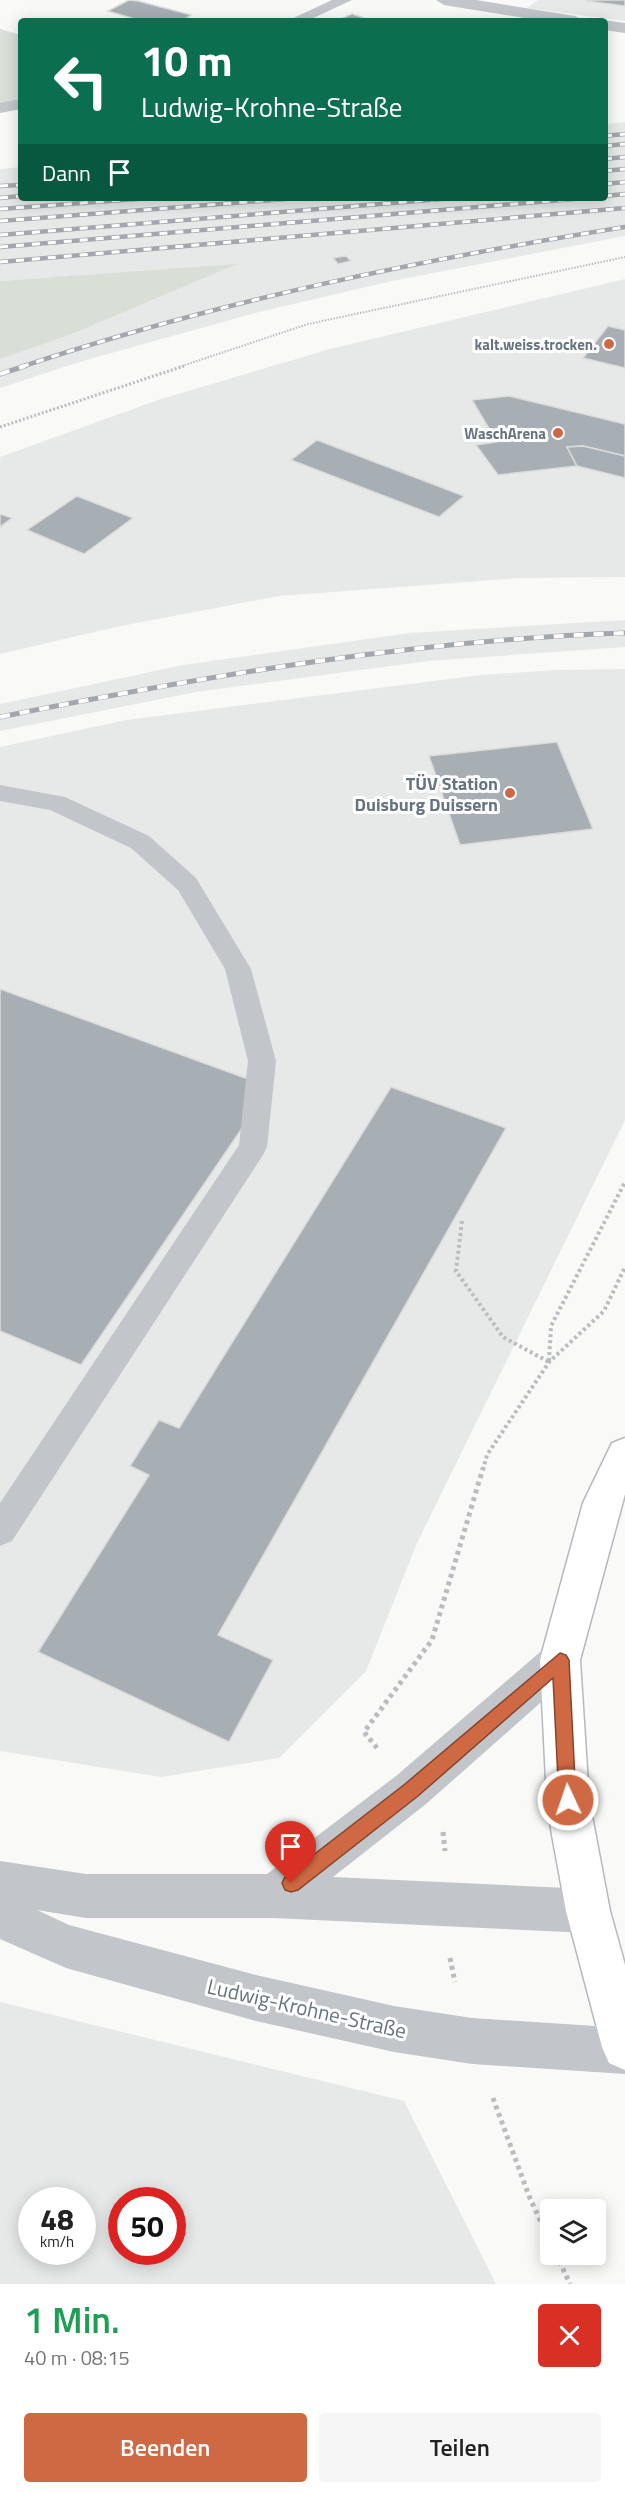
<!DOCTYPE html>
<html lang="de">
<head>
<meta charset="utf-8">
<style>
  :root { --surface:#fff; --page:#f6f6f6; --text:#222; --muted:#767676; --accent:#ce6943 }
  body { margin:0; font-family:"Titillium Web",sans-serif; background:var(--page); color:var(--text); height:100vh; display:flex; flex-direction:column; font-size:22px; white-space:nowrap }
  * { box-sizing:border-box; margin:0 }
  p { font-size:20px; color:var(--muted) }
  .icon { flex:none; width:33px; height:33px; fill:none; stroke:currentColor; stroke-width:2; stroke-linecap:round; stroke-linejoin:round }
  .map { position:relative; height:2284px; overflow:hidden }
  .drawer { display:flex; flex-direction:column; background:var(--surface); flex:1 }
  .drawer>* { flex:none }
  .hud { position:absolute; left:18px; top:18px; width:590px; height:183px; border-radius:6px; box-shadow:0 3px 15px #0003; background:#0b6e4f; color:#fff; overflow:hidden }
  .fabs { position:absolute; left:540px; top:2199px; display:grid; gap:12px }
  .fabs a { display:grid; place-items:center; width:66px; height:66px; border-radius:6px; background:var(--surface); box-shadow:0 3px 15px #0003; font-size:30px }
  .speed { position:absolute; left:18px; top:2187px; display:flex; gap:12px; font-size:30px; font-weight:700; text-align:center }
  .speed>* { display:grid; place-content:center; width:78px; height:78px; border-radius:50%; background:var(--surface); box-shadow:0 3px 15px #0003; line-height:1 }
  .speed small { font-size:15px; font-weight:400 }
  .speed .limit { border:9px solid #d22; background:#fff; color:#111 }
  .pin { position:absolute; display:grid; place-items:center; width:51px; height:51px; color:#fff; margin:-62px -26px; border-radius:50% 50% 50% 0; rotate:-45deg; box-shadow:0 0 6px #0007 }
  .pin .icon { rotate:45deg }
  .me { position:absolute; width:66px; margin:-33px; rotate:357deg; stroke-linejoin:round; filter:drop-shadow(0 0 4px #0008) }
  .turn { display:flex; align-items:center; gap:21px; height:126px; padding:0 24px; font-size:27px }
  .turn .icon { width:78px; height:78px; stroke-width:2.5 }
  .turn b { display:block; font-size:42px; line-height:51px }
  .then { display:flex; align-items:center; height:57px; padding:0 24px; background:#0003; gap:12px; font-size:22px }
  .round { display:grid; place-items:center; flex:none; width:63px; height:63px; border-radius:6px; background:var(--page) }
  .headline { display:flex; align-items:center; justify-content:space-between; height:102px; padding:0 24px }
  h1 { font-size:36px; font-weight:600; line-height:45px; color:#1e9e55 }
  .button { display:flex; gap:12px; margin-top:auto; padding:12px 24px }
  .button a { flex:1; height:69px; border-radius:6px; background:var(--accent); color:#fff; font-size:24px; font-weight:600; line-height:69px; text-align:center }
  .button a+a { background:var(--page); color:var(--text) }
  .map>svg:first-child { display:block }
</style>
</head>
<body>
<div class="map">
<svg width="625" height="2284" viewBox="0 0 625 2284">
  <rect width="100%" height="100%" fill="#f9f9f8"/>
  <!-- built -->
  <g fill="#e7e8e8" fill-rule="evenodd">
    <path d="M538 0H625V21L527 8Z"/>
    <path d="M625 122V236L392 281 259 312 79 362 0 388V359L70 335 234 265 0 281V169L21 167V198H604L605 124Z"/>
    <path d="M625 279V577L519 578 279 596 116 627 0 654V457L161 399 330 349Z"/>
    <path d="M625 620V647L428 661 196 692 0 731V704L183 665 410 633Z"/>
    <path d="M625 669V1120L417 1543 366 1671 279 1758 161 1777 0 1751V747L126 720 481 675 557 670Z"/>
    <path d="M0 2002 404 2101 496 2284H0ZM32 2200H82V2252H32ZM172 2200V2252H122V2200Z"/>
  </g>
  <!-- green -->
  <g fill="#d9ded7">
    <path d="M0 29 21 35V100L0 104Z"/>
    <path d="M237 264 70 335 0 359V281Z"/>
  </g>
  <!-- building -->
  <g fill="#a7aeb4" stroke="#dbdbda" stroke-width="1.5">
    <path d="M129 0 138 1 191 15 182 21H142L108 11Z"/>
    <path d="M588 0H625V6L587 1Z"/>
    <path d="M352 14 373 21H336Z"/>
    <path d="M346 256 351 261 338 264 333 258Z"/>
    <path d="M608 326 625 330V368L583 358Z"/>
    <path d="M509 396 625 424V456L583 446 567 447 577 466 498 475 476 445 497 442 472 400Z"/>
    <path d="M317 440 464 496 439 517 291 460Z"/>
    <path d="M583 446 625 456V478L577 466 567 447Z"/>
    <path d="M77 496 133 518 84 554 27 530Z"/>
    <path d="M0 514 12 518 0 527Z"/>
    <path d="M557 742 593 829 460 845 429 756Z"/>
    <path d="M0 989 270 1087 81 1365 0 1331Z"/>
    <path d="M391 1087 506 1128 218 1635 273 1660 229 1742 38 1652 149 1475 130 1466 159 1420 179 1428Z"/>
  </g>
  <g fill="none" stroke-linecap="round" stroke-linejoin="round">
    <!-- secondary casing -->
    <g stroke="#b4b9bd" stroke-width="3">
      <path id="secondary" d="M625 1438V1494L580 1660 589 1800 610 1911 625 1965V2070L609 2063 602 2047 566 1911 552 1835 547 1800 540 1660 583 1503 612 1443Z"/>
    </g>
    <!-- path-far3 -->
    <path stroke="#babdc0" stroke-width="2" stroke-dasharray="1.5 1.5" stroke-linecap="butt" d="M179 367 308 324 625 257"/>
    <!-- path-far2 -->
    <path stroke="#babdc0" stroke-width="3" stroke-dasharray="2 2" stroke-linecap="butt" d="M0 427 184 366"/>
    <!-- path-far1 -->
    <g stroke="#babdc0" stroke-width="4" stroke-dasharray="3 3" stroke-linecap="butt">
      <path d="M462 1221 456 1271 503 1337 549 1362"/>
      <path d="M549 1361 551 1326 625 1182"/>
      <path d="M483 1470 487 1455 549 1362 604 1311 625 1267"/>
    </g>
    <!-- path -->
    <g stroke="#babdc0" stroke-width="5" stroke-dasharray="4 4" stroke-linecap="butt">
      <path d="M377 1748 364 1732 432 1640 483 1468"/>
      <path d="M443 1832 445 1851"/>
      <path d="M450 1958 455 1982"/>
      <path d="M493 2098 529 2196 550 2242"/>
      <path d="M556 2254 570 2284"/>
    </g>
    <!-- service -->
    <g fill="#c2c5c9" fill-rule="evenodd">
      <path d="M332 0H352L307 21H287Z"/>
      <path d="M21 99V109L0 113V103Z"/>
      <path d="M0 785 65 797 149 836 196 878 251 969 276 1061 267 1147 263 1155 12 1541 0 1546V1503L239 1145 248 1061 225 969 178 890 131 848 50 810 0 801Z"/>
    </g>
    <!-- minor -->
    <g fill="#c2c5c9" fill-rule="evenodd">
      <path d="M436 0H476L575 16 584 21H543L444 5Z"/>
      <path d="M604 20 625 23V33L604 30V21H599Z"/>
      <path d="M560 1641 574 1647 580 1660 574 1673 426 1804 333 1877 588 1889 603 1896 610 1911 603 1926 588 1933 274 1918H86L37 1910 69 1925 256 1975 394 2006 472 2018 625 2028V2074L472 2064 394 2052 256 2021 66 1968 0 1939V1861L86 1874H267L396 1776 546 1647Z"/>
    </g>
    <!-- secondary -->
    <use href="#secondary" fill="#fff" fill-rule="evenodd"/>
    <!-- rail-far1 casing -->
    <g stroke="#a2a7ad" stroke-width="4.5">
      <g id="rail-far1">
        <path d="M604 136 625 134"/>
        <path d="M604 146 625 144"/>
        <path d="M604 159 625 157"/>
        <path d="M604 171 625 169"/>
        <path d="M604 184 625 182"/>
        <path d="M0 186 21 185"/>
        <path d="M604 196 625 194"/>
        <path d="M0 198 21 196"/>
        <path d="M0 209 151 198"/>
        <path d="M0 221 298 198"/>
        <path d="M0 235 454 198"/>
        <path d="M0 247 586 198"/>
        <path d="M0 262 625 208"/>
        <path d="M21 367C218 301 420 260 625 227"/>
      </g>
    </g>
    <!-- rail casing -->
    <g stroke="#a2a7ad" stroke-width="5">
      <g id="rail">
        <path d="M0 374 25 366"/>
        <path d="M0 717C207 676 413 640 625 633"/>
      </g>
    </g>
    <!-- rail-far1 -->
    <use href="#rail-far1" stroke="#fff" stroke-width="3" stroke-dasharray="8" stroke-linecap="butt"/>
    <!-- rail -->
    <use href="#rail" stroke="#fff" stroke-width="4" stroke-dasharray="10" stroke-linecap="butt"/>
  </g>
  <!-- route -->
  <path fill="#ce6943" stroke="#86442c" stroke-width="1.5" d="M560 1653 566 1655 569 1660 576 1800 574 1806 568 1808 561 1806 559 1800 553 1678 418 1796 298 1890 291 1892 285 1890 282 1883 285 1877 405 1784Z"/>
  <!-- markers -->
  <g fill="#ce6943" stroke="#fff" stroke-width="2">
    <circle cx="609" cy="344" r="6"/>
    <circle cx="558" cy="433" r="6"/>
    <circle cx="510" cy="793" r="6"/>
  </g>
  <g text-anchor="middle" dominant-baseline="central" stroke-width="6" stroke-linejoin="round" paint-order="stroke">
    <!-- far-poi labels -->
    <g font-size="15" font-weight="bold" fill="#67747f" stroke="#fff" text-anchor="end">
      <text x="597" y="344">kalt.weiss.trocken.</text>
      <text x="546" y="433">WaschArena</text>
    </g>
    <!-- poi labels -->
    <g font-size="18" font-weight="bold" fill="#67747f" stroke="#fff" text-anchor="end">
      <text x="498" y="783">TÜV Station<tspan x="498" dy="21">Duisburg Duissern</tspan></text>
    </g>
    <!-- near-street labels -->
    <g font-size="21" fill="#67747f" stroke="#fff">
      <text transform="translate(307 2008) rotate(13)">Ludwig-Krohne-Straße</text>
    </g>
  </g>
</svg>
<div class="fabs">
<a><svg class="icon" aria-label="layers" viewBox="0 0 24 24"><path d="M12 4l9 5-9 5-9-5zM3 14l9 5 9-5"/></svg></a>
</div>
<div class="speed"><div>48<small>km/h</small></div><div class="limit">50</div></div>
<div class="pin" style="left:291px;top:1883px;background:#d93025"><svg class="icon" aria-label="arrive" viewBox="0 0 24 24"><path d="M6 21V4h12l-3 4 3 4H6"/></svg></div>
<svg class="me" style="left:568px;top:1800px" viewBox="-20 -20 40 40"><circle r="17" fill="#ce6943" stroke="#fff" stroke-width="3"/><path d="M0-11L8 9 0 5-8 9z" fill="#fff"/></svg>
<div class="hud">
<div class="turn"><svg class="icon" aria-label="left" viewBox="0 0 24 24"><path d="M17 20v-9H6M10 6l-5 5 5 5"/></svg><div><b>10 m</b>Ludwig-Krohne-Straße</div></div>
<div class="then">Dann<svg class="icon" aria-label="arrive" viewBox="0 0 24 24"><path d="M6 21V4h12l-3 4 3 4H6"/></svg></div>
</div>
</div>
<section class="drawer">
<div class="headline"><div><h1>1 Min.</h1><p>40 m · 08:15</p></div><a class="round" style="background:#d93025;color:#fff"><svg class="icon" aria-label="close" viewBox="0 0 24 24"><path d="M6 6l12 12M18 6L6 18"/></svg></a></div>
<div class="button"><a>Beenden</a><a>Teilen</a></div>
</section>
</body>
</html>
